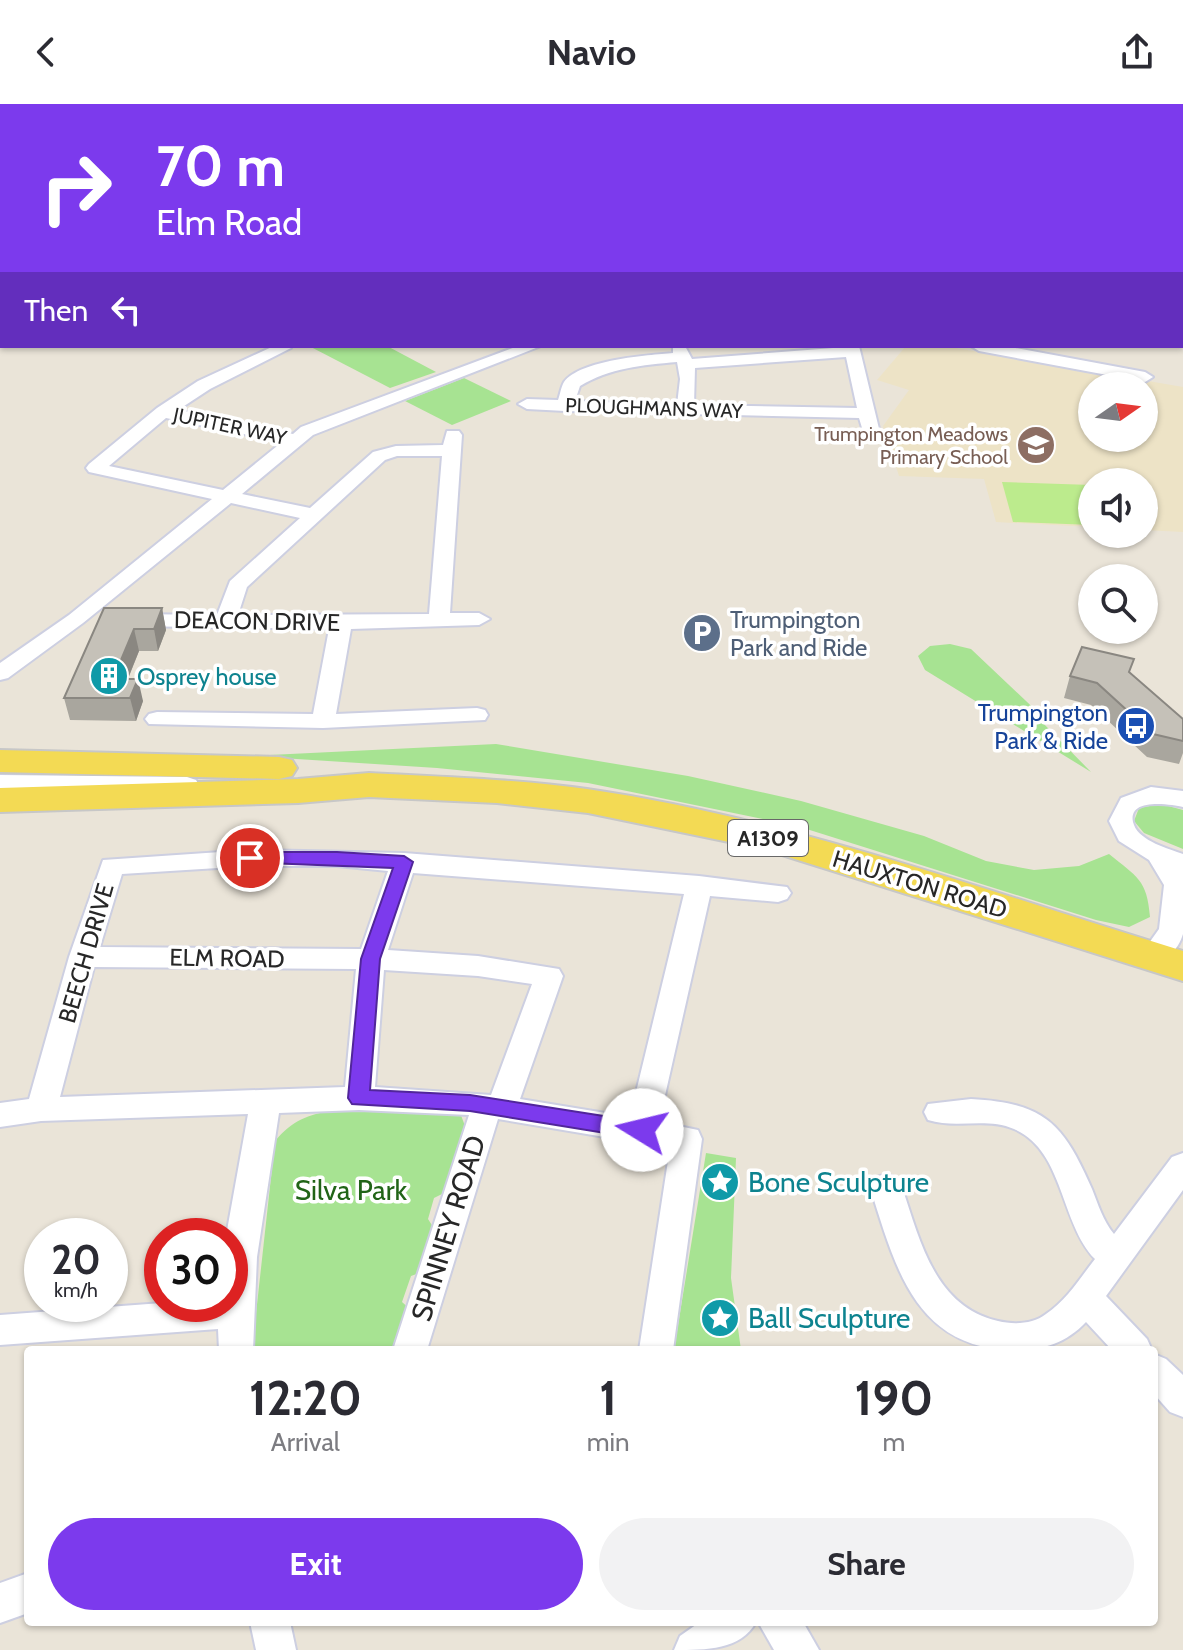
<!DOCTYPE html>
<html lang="en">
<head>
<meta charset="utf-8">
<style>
  :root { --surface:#fff; --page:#f2f2f3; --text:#2b2b33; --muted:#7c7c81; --accent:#7c3aed }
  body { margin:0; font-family:Cabin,sans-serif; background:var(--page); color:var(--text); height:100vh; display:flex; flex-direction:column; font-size:30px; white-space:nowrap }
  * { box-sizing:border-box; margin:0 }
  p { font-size:26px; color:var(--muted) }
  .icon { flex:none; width:44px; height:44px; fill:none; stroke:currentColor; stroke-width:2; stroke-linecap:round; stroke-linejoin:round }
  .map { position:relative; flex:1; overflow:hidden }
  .side { position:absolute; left:24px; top:1242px; width:1134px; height:280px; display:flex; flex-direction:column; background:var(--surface); border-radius:8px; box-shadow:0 2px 6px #0004 }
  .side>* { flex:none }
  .banner { position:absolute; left:0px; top:0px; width:1184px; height:244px; box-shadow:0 2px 6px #0004; background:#7c3aed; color:#fff; overflow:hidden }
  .needle { width:52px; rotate:76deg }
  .buttons { position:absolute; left:1078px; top:268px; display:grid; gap:16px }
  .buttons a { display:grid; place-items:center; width:80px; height:80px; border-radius:50%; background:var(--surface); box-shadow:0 2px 6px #0004; font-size:40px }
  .speed { position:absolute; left:24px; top:1114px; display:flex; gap:16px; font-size:40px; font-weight:700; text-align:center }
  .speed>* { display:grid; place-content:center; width:104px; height:104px; border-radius:50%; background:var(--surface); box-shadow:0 2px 6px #0004; line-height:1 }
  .speed small { font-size:20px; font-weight:400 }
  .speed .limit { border:12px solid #d22; background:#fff; color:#111 }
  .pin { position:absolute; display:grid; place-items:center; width:68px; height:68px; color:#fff; margin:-34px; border:4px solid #fff; border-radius:50%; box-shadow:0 2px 8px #0007 }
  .me { position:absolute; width:88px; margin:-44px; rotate:279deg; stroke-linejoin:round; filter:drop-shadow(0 0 6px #0008) }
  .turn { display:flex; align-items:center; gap:28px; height:168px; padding:0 24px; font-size:36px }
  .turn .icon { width:104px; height:104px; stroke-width:2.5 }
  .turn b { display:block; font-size:56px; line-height:68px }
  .then { display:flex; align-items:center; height:76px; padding:0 24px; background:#0003; gap:16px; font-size:30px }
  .eta { display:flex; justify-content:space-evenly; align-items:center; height:136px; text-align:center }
  .eta b { font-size:48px; font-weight:700; line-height:56px }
  .button { display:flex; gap:16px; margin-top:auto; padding:16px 24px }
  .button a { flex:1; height:92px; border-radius:48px; background:var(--accent); color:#fff; font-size:32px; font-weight:700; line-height:92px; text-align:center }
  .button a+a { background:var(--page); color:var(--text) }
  header { display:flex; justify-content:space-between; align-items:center; height:104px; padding:0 24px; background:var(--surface); font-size:36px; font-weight:700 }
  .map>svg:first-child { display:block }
</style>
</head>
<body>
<header><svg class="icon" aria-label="back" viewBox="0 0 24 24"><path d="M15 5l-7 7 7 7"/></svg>Navio<svg class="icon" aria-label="share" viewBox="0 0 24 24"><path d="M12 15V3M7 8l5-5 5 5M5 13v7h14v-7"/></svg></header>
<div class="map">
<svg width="1183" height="1546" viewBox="0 0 1183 1546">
  <rect width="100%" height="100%" fill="#eae4d8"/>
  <!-- education -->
  <path fill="#ede3c6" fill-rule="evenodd" d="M906 242H944L1183 283V428L1144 426V378H1092V423L996 418 984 375 899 372 883 322 909 286 877 276ZM1092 282H1144V334H1092Z"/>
  <!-- green -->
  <g fill="#a7e392">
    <path d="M678 0H1183V111L1182 2Z"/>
    <path d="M309 242H387L436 268 390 284Z"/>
    <path d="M464 274 511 297 452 321 405 297Z"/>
    <path d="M950 540 971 545 1045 615 1042 618 1091 668 925 566 918 552 930 542Z"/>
    <path d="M496 640 688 672 801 697 924 732 986 757 1034 766 1079 762 1109 750C1137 773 1147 775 1150 813L1129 823 1096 816 797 722 588 679 437 664 250 652Z"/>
    <path d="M1161 700 1183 706V745L1144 729 1134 717 1139 704Z"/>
    <path d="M334 1006H459L465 1022 446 1088 434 1094 428 1115 435 1126 422 1168 411 1172 402 1198 411 1206 398 1246H252L275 1037C293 1016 307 1011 334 1006Z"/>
    <path d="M706 1049 736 1054 731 1174 741 1246H674Z"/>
  </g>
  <!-- pitch -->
  <path fill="#bceb8d" d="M1002 378 1092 381V421L1013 418Z"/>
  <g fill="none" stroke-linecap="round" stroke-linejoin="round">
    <!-- minor casing -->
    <g stroke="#cdcfe1" stroke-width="4">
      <g id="minor">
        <rect x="1182" y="155" width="1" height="9"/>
        <path d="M1183 200V212L1182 213V201Z"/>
        <path d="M274 242 291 244 210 285 178 306 293 330 301 323 518 242H541L313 331 242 390 310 404 373 348 396 342 443 341 447 327H459L462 331 450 509H479L490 515 479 521 351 525 336 610 477 604 485 606 488 611 485 616 323 624 149 620 145 615 149 610 157 608 313 610 329 525 131 522 120 516 131 510 217 511 230 477 300 414 231 399 83 519 8 574 0 576V559L69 511 212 395 89 368 86 364 89 360 157 304 198 277ZM166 314 282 338 223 386 109 362ZM397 352H442L429 510 238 511 247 483 385 356Z"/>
        <path d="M673 242H685L692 255 859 242 881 333 878 337H866L859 314 565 307 527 305 518 300 527 295 558 296C560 291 561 283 564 278 580 256 648 251 673 249ZM846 253 857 304 694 301 695 264ZM677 258 680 275 677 301 575 297 580 282C610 264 642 261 677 258Z"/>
        <path d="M971 242H1005L1145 268 1153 273 1145 278 979 247Z"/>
        <path d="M0 671 187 673 196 676 199 681 196 686 187 689 0 687Z"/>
        <path d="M1151 683 1183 687V703C1170 700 1124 693 1134 721 1140 737 1169 745 1183 750 1183 768 1183 812 1183 830 1178 847 1161 865 1143 860L1139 853 1159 825 1164 781 1149 756 1119 737 1109 717 1121 694Z"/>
        <path d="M250 746 404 749 699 772 787 783 791 789 787 795 778 798 710 792 659 1018 698 1026 702 1035 673 1246H639L670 1044 498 1015 427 1246H393L469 1011 359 1006 279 1009 257 1153 253 1246H219L218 1225 0 1241V1211L162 1199 230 1200V1132H226L248 1010 41 1017 0 1023V999L29 995 69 853 103 756ZM250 762H337L388 767 361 845 100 843 122 770ZM413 769 684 790 630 1013 520 995 563 872 559 865 478 852 388 846ZM94 863 356 865 345 983 60 993ZM384 866 478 872 532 880 491 991 375 983Z"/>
        <path d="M971 995C1045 999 1063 1019 1092 1085 1098 1100 1103 1117 1114 1130L1172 1053 1183 1049V1086L1106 1192 1147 1235 1152 1246H1112L1086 1218C1066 1239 1044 1246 1015 1246 915 1246 895 1162 870 1083L875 1074 886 1070 897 1074 902 1083C920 1137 935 1203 998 1217 1014 1221 1033 1220 1046 1210 1067 1196 1080 1174 1095 1155 1060 1119 1064 1046 1014 1025 987 1013 956 1025 928 1016L924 1008 928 1000Z"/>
        <path d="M1154 1250 1166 1255 1183 1271V1313L1170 1308 1154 1290Z"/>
        <path d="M28 1469V1509L0 1519V1479Z"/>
        <path d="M250 1518H290L296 1546H256Z"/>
        <path d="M700 1518H756C741 1546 706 1546 674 1546L680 1532Z"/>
        <path d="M758 1518H803L819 1546H774Z"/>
      </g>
    </g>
    <!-- primary casing -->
    <g stroke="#c7c7c7" stroke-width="4">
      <g id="primary">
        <path d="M0 646 279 653 292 656 297 664 292 672 279 675 0 668Z"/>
        <path d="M369 669C442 673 515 675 587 685 787 714 990 788 1183 847V877L763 745 588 709 497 699 369 693 298 699 0 708V684L298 675Z"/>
      </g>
    </g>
    <!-- minor -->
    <use href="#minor" fill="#fff" fill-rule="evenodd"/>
    <!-- primary -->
    <use href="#primary" fill="#f3da54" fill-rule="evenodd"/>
  </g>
  <!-- wall -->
  <g fill="#a9a69e">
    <path d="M104 504H162L166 526 158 547H139L128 575 143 597 136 617 70 616 64 594Z"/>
    <path d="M1130 569 1183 615V649L1179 660 1147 653 1091 601 1064 594 1070 572Z"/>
  </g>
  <!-- shaded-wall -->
  <g fill="#8a8781">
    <path d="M162 504 166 526 158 547 154 525Z"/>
    <path d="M134 525 139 547 120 594 113 575Z"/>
    <path d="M138 575 143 597 136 617 130 594Z"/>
  </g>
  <!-- building -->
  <g fill="#c5c1b8" stroke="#8a8781" stroke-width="2">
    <path d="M104 504H162L154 525H134L113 575H138L130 594H64Z"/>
    <path d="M1082 543 1134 555 1129 568 1183 615V637L1153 630 1097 579 1070 572Z"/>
  </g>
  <!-- route -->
  <path fill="#7c3aed" stroke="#51269a" stroke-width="2" d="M250 748H337L404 752 413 758 380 855 370 986 470 991 642 1018 650 1020 653 1026 650 1032 642 1035 470 1007 352 1000 348 994 361 855 393 764 243 758 241 754 243 749Z"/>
  <!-- icons -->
  <defs>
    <g id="school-disc" transform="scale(2)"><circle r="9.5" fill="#8d6e63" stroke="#fff"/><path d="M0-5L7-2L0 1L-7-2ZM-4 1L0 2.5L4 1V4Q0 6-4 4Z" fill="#fff"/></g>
    <g id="parking-disc" transform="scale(2)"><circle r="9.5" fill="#5c6f8a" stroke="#fff"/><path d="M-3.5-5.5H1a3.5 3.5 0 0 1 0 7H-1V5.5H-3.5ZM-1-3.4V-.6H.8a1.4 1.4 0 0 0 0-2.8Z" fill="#fff"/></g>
    <g id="building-disc" transform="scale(2)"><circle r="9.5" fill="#0f9aa8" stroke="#fff"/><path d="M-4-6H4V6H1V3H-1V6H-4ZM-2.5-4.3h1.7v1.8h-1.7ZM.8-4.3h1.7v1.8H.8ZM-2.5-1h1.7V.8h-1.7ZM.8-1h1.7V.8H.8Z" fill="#fff"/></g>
    <g id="bus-disc" transform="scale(2)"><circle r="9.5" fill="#1a4fb4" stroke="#fff"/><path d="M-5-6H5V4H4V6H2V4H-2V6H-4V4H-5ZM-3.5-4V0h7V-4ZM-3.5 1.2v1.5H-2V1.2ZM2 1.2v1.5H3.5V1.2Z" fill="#fff"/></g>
    <g id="sight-disc" transform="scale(2)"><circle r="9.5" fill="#0f9aa8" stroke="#fff"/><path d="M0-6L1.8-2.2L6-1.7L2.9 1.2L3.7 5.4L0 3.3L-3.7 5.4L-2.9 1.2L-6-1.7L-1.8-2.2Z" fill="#fff"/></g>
  </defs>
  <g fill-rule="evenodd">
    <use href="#school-disc" x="1036" y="341"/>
    <use href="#parking-disc" x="702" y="529"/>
    <use href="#building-disc" x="109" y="572"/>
    <use href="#bus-disc" x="1136" y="622"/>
    <use href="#sight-disc" x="720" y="1078"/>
    <use href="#sight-disc" x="720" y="1214"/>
  </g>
  <g text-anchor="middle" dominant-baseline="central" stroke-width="7" stroke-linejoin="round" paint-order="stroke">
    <!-- far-street labels -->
    <g font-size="20" fill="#272727" stroke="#fff">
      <text transform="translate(654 304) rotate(2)">PLOUGHMANS WAY</text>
      <text transform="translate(230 322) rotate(12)">JUPITER WAY</text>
    </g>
    <!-- far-education labels -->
    <g font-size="20" fill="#785e54" stroke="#fff" text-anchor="end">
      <text x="1008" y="330">Trumpington Meadows<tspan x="1008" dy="23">Primary School</tspan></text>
    </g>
    <!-- shield labels -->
    <rect fill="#fff" stroke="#686868" stroke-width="2" x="728" y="716" width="80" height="36" rx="6"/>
    <g font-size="22" font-weight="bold" fill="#272727">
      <text x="768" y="734">A1309</text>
    </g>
    <!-- service labels -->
    <g font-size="24" fill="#4e5e75" stroke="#fff" text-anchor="start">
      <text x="730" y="515">Trumpington<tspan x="730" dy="28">Park and Ride</tspan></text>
    </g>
    <!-- street labels -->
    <g font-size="24" fill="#272727" stroke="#fff">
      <text transform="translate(257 517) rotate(1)">DEACON DRIVE</text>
      <text transform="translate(920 780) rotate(17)">HAUXTON ROAD</text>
      <text transform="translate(86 849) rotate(-74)">BEECH DRIVE</text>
      <text transform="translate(227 854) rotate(1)">ELM ROAD</text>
    </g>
    <!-- culture labels -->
    <g font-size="24" fill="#0d838f" stroke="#fff" text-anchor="start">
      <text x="137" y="572">Osprey house</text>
    </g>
    <!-- transit labels -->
    <g font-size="24" fill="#164399" stroke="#fff" text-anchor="end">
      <text x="1108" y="608">Trumpington<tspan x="1108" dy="28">Park &amp; Ride</tspan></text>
    </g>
    <!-- near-culture labels -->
    <g font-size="28" fill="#0d838f" stroke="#fff" text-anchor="start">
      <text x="748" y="1078">Bone Sculpture</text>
      <text x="748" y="1214">Ball Sculpture</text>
    </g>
    <!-- near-park labels -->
    <g font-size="28" fill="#216417" stroke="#fff">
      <text x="351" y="1086">Silva Park</text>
    </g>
    <!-- near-street labels -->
    <g font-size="28" fill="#272727" stroke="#fff">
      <text transform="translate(448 1124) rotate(-73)">SPINNEY ROAD</text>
    </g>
  </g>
</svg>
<div class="buttons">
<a><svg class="needle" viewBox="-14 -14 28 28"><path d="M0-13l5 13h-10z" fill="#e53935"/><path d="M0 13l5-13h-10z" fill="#7c7c81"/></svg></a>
<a><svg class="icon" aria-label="sound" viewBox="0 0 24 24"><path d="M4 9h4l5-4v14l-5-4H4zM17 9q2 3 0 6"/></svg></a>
<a><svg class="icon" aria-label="search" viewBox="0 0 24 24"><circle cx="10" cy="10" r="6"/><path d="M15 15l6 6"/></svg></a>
</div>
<div class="speed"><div>20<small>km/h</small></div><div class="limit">30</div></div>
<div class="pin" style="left:250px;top:754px;background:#d93025"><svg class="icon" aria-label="arrive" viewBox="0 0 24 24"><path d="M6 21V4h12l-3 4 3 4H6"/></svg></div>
<svg class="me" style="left:642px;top:1026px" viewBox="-20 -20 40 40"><circle r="19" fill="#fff"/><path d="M0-13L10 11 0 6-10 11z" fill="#7c3aed"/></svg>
<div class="banner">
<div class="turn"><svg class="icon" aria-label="right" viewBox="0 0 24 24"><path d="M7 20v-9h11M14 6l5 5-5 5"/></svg><div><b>70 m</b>Elm Road</div></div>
<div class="then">Then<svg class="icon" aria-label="left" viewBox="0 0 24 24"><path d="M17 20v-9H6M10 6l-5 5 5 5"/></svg></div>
</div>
<section class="side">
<div class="eta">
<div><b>12:20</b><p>Arrival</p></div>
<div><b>1</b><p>min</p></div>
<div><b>190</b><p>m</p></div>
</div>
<div class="button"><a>Exit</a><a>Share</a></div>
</section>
</div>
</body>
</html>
